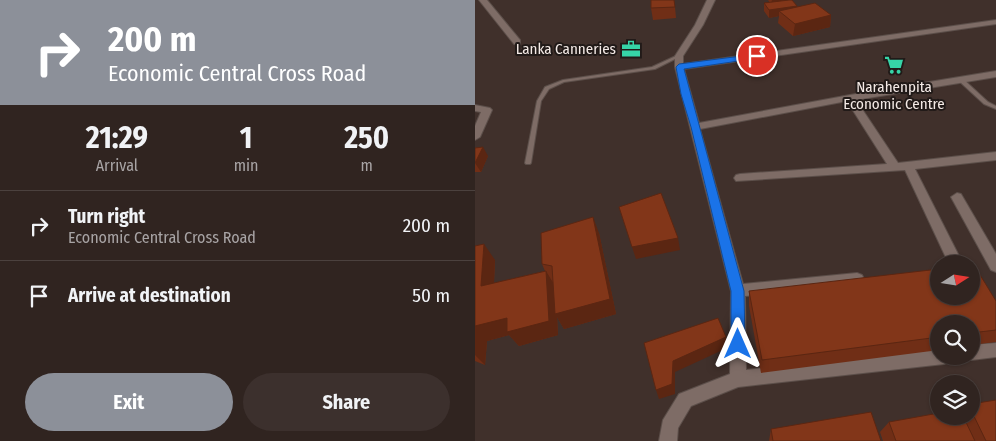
<!DOCTYPE html>
<html lang="en">
<head>
<meta charset="utf-8">
<style>
  :root { --surface:#302420; --page:#3c302d; --text:#f1f3f6; --muted:#a8a4a5; --line:#4b413e; --accent:#8c9099 }
  body { margin:0; font-family:"Fira Sans Condensed",sans-serif; background:var(--page); color:var(--text); height:100vh; display:flex; flex-direction:column; font-size:19px; white-space:nowrap }
  * { box-sizing:border-box; margin:0 }
  p { font-size:16px; color:var(--muted) }
  .icon { flex:none; width:28px; height:28px; fill:none; stroke:currentColor; stroke-width:2; stroke-linecap:round; stroke-linejoin:round }
  .map { position:relative; flex:1; overflow:hidden }
  .panel { display:flex; flex-direction:column; background:var(--surface); width:475px }
  .panel>* { flex:none }
  .top-card { background:#8c9099; color:#fff; overflow:hidden }
  .needle { width:32px; rotate:78deg }
  .tools { position:absolute; left:455px; top:255px; display:grid; gap:10px }
  .tools a { display:grid; place-items:center; width:50px; height:50px; border-radius:50%; background:var(--surface); box-shadow:0 1px 4px #0004,0 0 0 1px var(--line); font-size:25px }
  .pin { position:absolute; display:grid; place-items:center; width:42px; height:42px; color:#fff; margin:-21px; border:2px solid #fff; border-radius:50%; box-shadow:0 1px 5px #0007 }
  .me { position:absolute; width:55px; margin:-28px; rotate:0deg; stroke-linejoin:round; filter:drop-shadow(0 0 4px #0008) }
  .turn { display:flex; align-items:center; gap:18px; height:105px; padding:0 25px; font-size:22px }
  .turn .icon { width:65px; height:65px; stroke-width:2.5 }
  .turn b { display:block; font-size:35px; line-height:42px }
  .eta { display:flex; justify-content:space-evenly; align-items:center; height:85px; text-align:center }
  .eta b { font-size:30px; font-weight:700; line-height:35px }
  .cta { display:flex; gap:10px; margin-top:auto; padding:10px 25px }
  .cta a { flex:1; height:58px; border-radius:30px; background:var(--accent); color:#fff; font-size:20px; font-weight:700; line-height:58px; text-align:center }
  .cta a+a { background:var(--page); color:var(--text) }
  ul { padding:0; list-style:none }
  li { display:flex; align-items:center; gap:15px; height:70px; padding:0 25px; border-top:1px solid var(--line) }
  li div { flex:1 }
  li b { display:block; font-size:19px }
  li em { font-style:normal }
  main { display:flex; flex:1; min-height:0 }
  .map>svg:first-child { display:block }
</style>
</head>
<body>
<main>
<section class="panel">
<div class="top-card">
<div class="turn"><svg class="icon" aria-label="right" viewBox="0 0 24 24"><path d="M7 20v-9h11M14 6l5 5-5 5"/></svg><div><b>200 m</b>Economic Central Cross Road</div></div>
</div>
<div class="eta">
<div><b>21:29</b><p>Arrival</p></div>
<div><b>1</b><p>min</p></div>
<div><b>250</b><p>m</p></div>
</div>
<ul>
<li><svg class="icon" aria-label="right" viewBox="0 0 24 24"><path d="M7 20v-9h11M14 6l5 5-5 5"/></svg><div><b>Turn right</b><p>Economic Central Cross Road</p></div><em>200 m</em></li>
<li><svg class="icon" aria-label="arrive" viewBox="0 0 24 24"><path d="M6 21V4h12l-3 4 3 4H6"/></svg><div><b>Arrive at destination</b></div><em>50 m</em></li>
</ul>
<div class="cta"><a>Exit</a><a>Share</a></div>
</section>
<div class="map">
<svg width="521" height="441" viewBox="0 0 521 441">
  <rect width="100%" height="100%" fill="#40302b"/>
  <g fill="none" stroke-linecap="round" stroke-linejoin="round">
    <!-- service casing -->
    <g stroke="#5c4f4a" stroke-width="2">
      <g id="service">
        <path d="M203 55 206 56 180 69 89 82 74 89 66 101 56 163 55 164H51L50 163 62 101 70 87 88 80 177 67Z"/>
        <path d="M484 79H488L513 102 521 106V109L509 104 484 81Z"/>
      </g>
    </g>
    <!-- minor casing -->
    <g stroke="#5c4f4a" stroke-width="2">
      <g id="minor">
        <path d="M4 0H12L45 40V44H39Z"/>
        <path d="M232 0H240L228 25 208 56V64L521 20V24L209 69 224 123 375 95 521 71V77L381 100 423 163 521 152V160L440 169 488 264H474L430 170 261 181 259 178 261 175 265 174 412 164 372 101 225 129 268 284 382 273 387 275 389 279 387 283 382 285 270 296 271 370 464 349V356H477L475 361 469 364 263 387 216 406 203 428 202 441H184L188 420 204 394 255 374 256 291 200 67V56L220 25Z"/>
        <path d="M0 105 15 108 17 110 5 137 0 140V126L6 112 0 111Z"/>
        <path d="M482 193 486 194 521 254V272L516 270 476 197Z"/>
        <path d="M521 343V357L496 360 490 358V356H496V345Z"/>
      </g>
    </g>
    <!-- service -->
    <use href="#service" fill="#7e6c66" fill-rule="evenodd"/>
    <!-- minor -->
    <use href="#minor" fill="#7e6c66" fill-rule="evenodd"/>
  </g>
  <!-- wall -->
  <g fill="#702e16">
    <path d="M293 0H309L322 6V7L356 15 355 27 318 36 303 23 304 16 294 18 289 11V3H295Z"/>
    <path d="M200 7 201 18 178 20 176 8Z"/>
    <path d="M0 148 13 156 6 172H0Z"/>
    <path d="M124 233 141 314 89 329 82 317 83 335 44 346 34 335 12 341 10 365 0 361V246L20 260 19 283 70 271 67 264Z"/>
    <path d="M274 291 521 301V342L496 345V324H464V350L286 373 274 306Z"/>
    <path d="M496 404 521 441H408L405 432 414 422 464 416H496Z"/>
    <path d="M296 429 406 441H294Z"/>
  </g>
  <!-- shaded-wall -->
  <g fill="#5b2612">
    <path d="M297 0H309V2L296 4Z"/>
    <path d="M322 6 321 14 304 11V16L294 18V10Z"/>
    <path d="M356 15 355 27 318 36 320 24Z"/>
    <path d="M8 147 13 156 6 172 0 163Z"/>
    <path d="M118 217 124 233 141 314 89 329 82 317 83 335 44 346 34 335 12 341 10 365 0 355V326L71 271 80 286Z"/>
    <path d="M203 238 205 250 161 259 157 247Z"/>
    <path d="M9 244 20 260 18 302 6 286Z"/>
    <path d="M251 337 252 348 200 372V394L184 399 181 390 198 361Z"/>
  </g>
  <!-- building -->
  <g fill="#823619" stroke="#5b2612">
    <path d="M176 0H199L200 7 176 8Z"/>
    <path d="M314 0H317L322 6 294 10 289 3Z"/>
    <path d="M340 3 356 15 320 24 304 11Z"/>
    <path d="M8 147 0 163V148Z"/>
    <path d="M186 193 203 238 157 247 144 207Z"/>
    <path d="M118 217 135 299 80 314 77 266 67 264 66 233Z"/>
    <path d="M9 244 6 286 71 271 74 321 32 332V318L0 326V246Z"/>
    <path d="M496 265H499L521 301V330L496 333V324H464V337L287 360 274 291 464 269V296H496Z"/>
    <path d="M243 318 251 337 198 361 197 384 181 390 169 343Z"/>
    <path d="M521 400V441H511L496 410V404Z"/>
    <path d="M396 412 406 441H298L296 429Z"/>
    <path d="M464 413V416H488L500 441H421L414 422Z"/>
  </g>
  <!-- route -->
  <path fill="#1a73e8" stroke="#114b97" d="M282 54H284V58L209 69 269 291 270 344 268 349 263 351 258 349 256 344V291L216 127 206 94 201 67 204 64Z"/>
  <!-- icons -->
  <defs>
    <g id="office-bare" transform="scale(1.5)"><path d="M-6-3h4V-5.5h4V-3h4V5H-6ZM-1-4.5V-3h2v-1.5ZM-6 0V1H6V0Z" fill="#36d4a7" stroke="#211a18" stroke-width="2.5" paint-order="stroke"/></g>
    <g id="supermarket-bare" transform="scale(1.5)"><path d="M-6-5.5h2.5l.6 2H6L4.5 2H-2.5L-4.4-4H-6ZM-1.5 3.2a1.3 1.3 0 1 0 .1 0ZM3 3.2a1.3 1.3 0 1 0 .1 0Z" fill="#36d4a7" stroke="#211a18" stroke-width="2.5" paint-order="stroke"/></g>
  </defs>
  <g fill-rule="evenodd">
    <use href="#office-bare" x="156" y="49"/>
    <use href="#supermarket-bare" x="419" y="65"/>
  </g>
  <g text-anchor="middle" dominant-baseline="central" stroke-width="4" stroke-linejoin="round" paint-order="stroke">
    <!-- far-poi labels -->
    <g font-size="15" fill="#f4eae6" stroke="#211a18" text-anchor="end">
      <text x="141" y="49">Lanka Canneries</text>
      <text x="419" y="87" text-anchor="middle">Narahenpita<tspan x="419" dy="17">Economic Centre</tspan></text>
    </g>
  </g>
</svg>
<div class="tools">
<a><svg class="needle" viewBox="-14 -14 28 28"><path d="M0-13l5 13h-10z" fill="#e53935"/><path d="M0 13l5-13h-10z" fill="#a8a4a5"/></svg></a>
<a><svg class="icon" aria-label="search" viewBox="0 0 24 24"><circle cx="10" cy="10" r="6"/><path d="M15 15l6 6"/></svg></a>
<a><svg class="icon" aria-label="layers" viewBox="0 0 24 24"><path d="M12 4l9 5-9 5-9-5zM3 14l9 5 9-5"/></svg></a>
</div>
<div class="pin" style="left:282px;top:56px;background:#d93025"><svg class="icon" aria-label="arrive" viewBox="0 0 24 24"><path d="M6 21V4h12l-3 4 3 4H6"/></svg></div>
<svg class="me" style="left:263px;top:344px" viewBox="-20 -20 40 40"><path d="M0-17L14 15 0 8-14 15z" fill="#1a73e8" stroke="#fff" stroke-width="4"/></svg>
</div>
</main>
</body>
</html>
